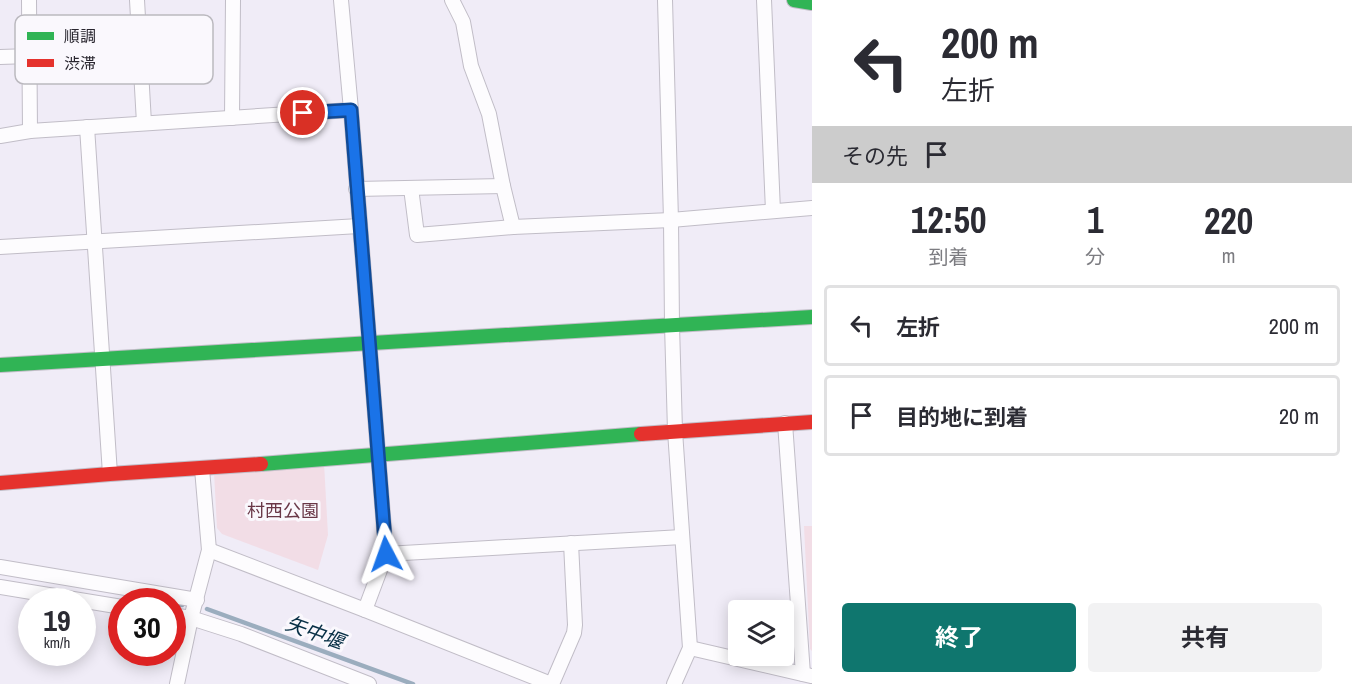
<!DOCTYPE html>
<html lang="ja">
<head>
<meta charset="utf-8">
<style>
  :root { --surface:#fff; --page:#f2f2f3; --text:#2b2b33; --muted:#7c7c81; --line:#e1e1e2; --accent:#0f766e }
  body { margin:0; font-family:"Archivo Narrow","Noto Sans JP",sans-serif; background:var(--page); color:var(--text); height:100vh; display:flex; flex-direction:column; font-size:22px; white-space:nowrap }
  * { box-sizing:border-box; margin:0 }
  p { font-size:20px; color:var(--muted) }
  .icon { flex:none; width:33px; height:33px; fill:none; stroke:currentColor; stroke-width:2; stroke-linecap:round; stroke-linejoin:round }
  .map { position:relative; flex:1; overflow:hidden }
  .panel { display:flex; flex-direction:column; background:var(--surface); width:540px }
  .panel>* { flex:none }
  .hud { background:#fff; color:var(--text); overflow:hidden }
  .buttons { position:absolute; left:728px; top:600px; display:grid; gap:12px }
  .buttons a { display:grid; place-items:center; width:66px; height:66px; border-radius:6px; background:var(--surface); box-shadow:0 3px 15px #0003; font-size:30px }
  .speed { position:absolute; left:18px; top:588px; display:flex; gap:12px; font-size:30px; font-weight:700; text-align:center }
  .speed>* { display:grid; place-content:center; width:78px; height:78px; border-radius:50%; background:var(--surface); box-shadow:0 3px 15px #0003; line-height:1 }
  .speed small { font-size:15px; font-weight:400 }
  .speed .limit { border:9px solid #d22; background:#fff; color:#111 }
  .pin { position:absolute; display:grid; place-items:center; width:51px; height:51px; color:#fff; margin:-26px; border:3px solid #fff; border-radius:50%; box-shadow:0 2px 6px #0007 }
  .me { position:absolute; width:66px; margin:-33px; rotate:356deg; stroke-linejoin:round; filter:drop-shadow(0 0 4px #0008) }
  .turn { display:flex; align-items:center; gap:21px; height:126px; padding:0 30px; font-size:27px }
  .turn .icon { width:78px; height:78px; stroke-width:2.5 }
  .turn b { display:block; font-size:42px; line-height:51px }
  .then { display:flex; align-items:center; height:57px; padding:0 30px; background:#0003; gap:12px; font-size:22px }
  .eta { display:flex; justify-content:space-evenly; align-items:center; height:102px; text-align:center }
  .eta b { font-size:36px; font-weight:700; line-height:42px }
  .cta { display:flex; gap:12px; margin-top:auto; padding:12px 30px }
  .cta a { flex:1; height:69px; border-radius:6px; background:var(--accent); color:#fff; font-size:24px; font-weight:700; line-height:69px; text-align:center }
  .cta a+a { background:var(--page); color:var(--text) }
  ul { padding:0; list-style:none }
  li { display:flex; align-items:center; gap:18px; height:81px; margin:0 12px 9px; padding:0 18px; border:3px solid var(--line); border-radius:6px }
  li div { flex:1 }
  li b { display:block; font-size:22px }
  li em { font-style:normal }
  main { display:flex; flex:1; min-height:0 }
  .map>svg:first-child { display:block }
</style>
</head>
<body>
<main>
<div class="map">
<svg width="812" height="684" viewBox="0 0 812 684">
  <rect width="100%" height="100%" fill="#f0ecf7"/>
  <!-- green -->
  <g fill="#f2dde6">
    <path d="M324 463 328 535 318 570 222 534 217 528 214 472Z"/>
    <path d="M804 526H812V651L810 649Z"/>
  </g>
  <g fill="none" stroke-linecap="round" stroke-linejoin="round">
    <!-- stream -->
    <g stroke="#9badbe" stroke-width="4.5">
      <path d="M153 599 165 602"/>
      <path d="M172 603 182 605"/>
      <path d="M207 609 413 684"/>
    </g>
    <!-- street casing -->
    <g stroke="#c1bdc7" stroke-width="16">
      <g id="street">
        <path d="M29 0 30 131"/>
        <path d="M137 0 144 123"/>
        <path d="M341 0 351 110 386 554 365 610"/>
        <path d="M452 0 463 22 471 66 489 114 503 186 513 227"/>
        <path d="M665 0 671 220 672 325 675 431 690 648 674 684"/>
        <path d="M764 0 773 211"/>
        <path d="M0 57 30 56"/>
        <path d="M232 118 233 0"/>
        <path d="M87 127 110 474"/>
        <path d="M0 136 30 131 351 110"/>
        <path d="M411 188 417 235 513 227 671 220 812 208"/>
        <path d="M356 189 503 186"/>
        <path d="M0 247 359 226"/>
        <path d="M785 423 803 674"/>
        <path d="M209 550 365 610 551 684"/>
        <path d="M386 554 682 537"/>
        <path d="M0 567 197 600"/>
        <path d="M0 587 122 607"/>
        <path d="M172 615 191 618 241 634 369 684"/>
        <path d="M690 648 811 676"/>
        <path d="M177 684 191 618 209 550 202 469"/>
        <path d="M552 684 574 633 575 625 571 543"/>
      </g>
    </g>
    <!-- fast casing -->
    <g stroke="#c1bdc7" stroke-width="16">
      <g id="fast">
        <path d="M794 0 812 3"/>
        <path d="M0 365 812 317"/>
        <path d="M261 464 641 434"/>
      </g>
    </g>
    <!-- jam casing -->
    <g stroke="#c1bdc7" stroke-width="16">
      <g id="jam">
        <path d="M641 434 812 422"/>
        <path d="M0 483 110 474 261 464"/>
      </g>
    </g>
    <!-- street -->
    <use href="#street" stroke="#fdfcfe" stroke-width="14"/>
    <!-- fast -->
    <use href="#fast" stroke="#30b455" stroke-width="14"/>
    <!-- jam -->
    <use href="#jam" stroke="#e5322d" stroke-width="14"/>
  </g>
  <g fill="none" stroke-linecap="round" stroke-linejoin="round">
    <!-- route casing -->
    <g stroke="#114b97" stroke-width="15">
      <path id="route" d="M303 113 351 110 386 554"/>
    </g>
    <!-- route -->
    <use href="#route" stroke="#1a73e8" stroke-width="10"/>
  </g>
  <g text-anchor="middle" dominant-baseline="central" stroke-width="6" stroke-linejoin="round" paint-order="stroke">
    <!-- park labels -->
    <g font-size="18" fill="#693747" stroke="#faf8fd">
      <text x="283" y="510">村西公園</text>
    </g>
    <!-- water labels -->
    <g font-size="20" font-style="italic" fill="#072f45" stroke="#faf8fd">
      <text transform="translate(315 632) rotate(20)">矢中堰</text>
    </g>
  </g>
  <!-- legend -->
  <rect x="15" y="15" width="198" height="69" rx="9" fill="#faf8fd" stroke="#bbb9bf" stroke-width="1.5"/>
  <rect x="27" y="32" width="27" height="8" fill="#30b455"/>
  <rect x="27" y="59" width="27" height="8" fill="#e5322d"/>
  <g font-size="16" fill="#29262f">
    <text x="64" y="42">順調</text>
    <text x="64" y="69">渋滞</text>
  </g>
</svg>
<div class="buttons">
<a><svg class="icon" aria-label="layers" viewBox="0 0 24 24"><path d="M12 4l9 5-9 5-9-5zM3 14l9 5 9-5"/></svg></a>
</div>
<div class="speed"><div>19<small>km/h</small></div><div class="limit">30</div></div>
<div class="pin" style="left:303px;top:113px;background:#d93025"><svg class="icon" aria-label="arrive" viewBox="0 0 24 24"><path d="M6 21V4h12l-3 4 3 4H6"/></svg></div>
<svg class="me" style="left:386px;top:554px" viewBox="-20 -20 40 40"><path d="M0-17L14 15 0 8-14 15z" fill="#1a73e8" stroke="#fff" stroke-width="4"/></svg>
</div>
<section class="panel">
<div class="hud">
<div class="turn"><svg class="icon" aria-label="left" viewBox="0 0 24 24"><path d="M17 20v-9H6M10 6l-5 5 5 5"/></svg><div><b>200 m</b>左折</div></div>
<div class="then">その先<svg class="icon" aria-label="arrive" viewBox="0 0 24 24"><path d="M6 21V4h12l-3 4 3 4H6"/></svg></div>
</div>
<div class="eta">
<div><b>12:50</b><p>到着</p></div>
<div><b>1</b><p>分</p></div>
<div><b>220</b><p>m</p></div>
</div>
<ul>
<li><svg class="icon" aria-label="left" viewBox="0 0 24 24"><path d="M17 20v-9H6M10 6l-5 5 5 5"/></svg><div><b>左折</b></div><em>200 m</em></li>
<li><svg class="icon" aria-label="arrive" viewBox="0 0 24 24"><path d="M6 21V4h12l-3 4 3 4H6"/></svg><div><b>目的地に到着</b></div><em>20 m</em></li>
</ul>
<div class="cta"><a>終了</a><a>共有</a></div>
</section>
</main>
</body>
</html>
